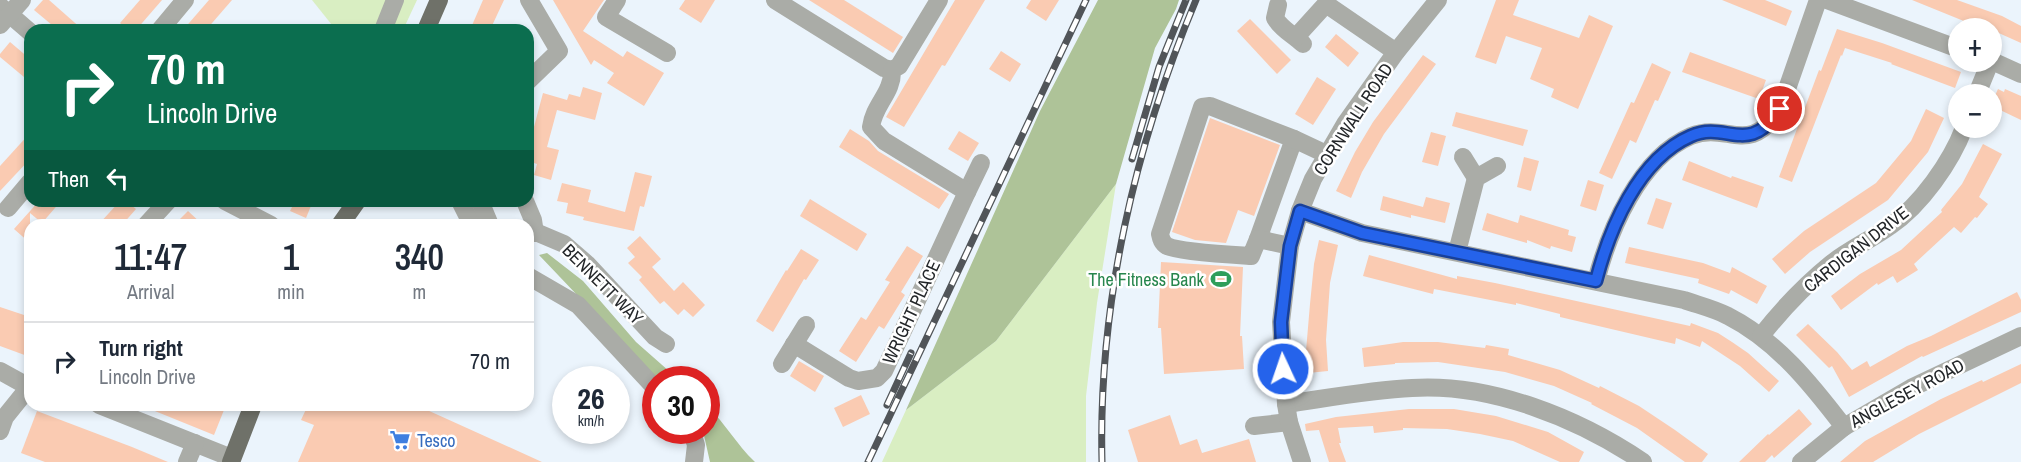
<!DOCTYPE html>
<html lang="en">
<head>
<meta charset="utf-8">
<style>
  :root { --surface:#fff; --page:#f2f2f3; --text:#1f2937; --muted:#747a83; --line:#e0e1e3 }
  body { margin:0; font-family:"Archivo Narrow",sans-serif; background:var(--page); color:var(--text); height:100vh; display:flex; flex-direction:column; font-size:22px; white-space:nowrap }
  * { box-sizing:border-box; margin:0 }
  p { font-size:20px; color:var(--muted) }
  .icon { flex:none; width:33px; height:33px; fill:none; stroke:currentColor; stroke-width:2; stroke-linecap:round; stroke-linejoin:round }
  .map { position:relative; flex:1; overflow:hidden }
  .side { position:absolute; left:24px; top:219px; width:510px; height:192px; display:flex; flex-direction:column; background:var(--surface); border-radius:18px; box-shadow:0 3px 9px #0003 }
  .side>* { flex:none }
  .hud { position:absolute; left:24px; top:24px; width:510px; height:183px; border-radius:18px; box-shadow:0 3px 9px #0003; background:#0b6e4f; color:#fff; overflow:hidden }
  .fabs { position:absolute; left:1948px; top:18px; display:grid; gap:12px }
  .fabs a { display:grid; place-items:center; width:54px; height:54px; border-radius:50%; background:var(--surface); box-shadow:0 3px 9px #0003; font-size:30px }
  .speed { position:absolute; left:552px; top:366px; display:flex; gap:12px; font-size:30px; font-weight:700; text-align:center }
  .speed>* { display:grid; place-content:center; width:78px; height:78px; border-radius:50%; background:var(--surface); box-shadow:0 3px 9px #0003; line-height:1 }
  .speed small { font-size:15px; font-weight:400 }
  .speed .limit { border:9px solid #d22; background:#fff; color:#111 }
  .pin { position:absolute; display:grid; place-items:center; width:51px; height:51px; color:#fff; margin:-26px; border:3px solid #fff; border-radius:50%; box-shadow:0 2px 6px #0007 }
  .me { position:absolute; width:66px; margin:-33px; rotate:357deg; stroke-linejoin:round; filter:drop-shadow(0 0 4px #0008) }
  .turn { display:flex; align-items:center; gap:21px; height:126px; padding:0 24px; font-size:27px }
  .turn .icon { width:78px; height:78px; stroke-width:2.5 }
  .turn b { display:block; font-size:42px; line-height:51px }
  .then { display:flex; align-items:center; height:57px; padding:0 24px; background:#0003; gap:12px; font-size:22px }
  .eta { display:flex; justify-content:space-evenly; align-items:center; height:102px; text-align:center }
  .eta b { font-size:36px; font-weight:600; line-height:42px }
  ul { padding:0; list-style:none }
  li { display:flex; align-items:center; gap:18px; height:78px; padding:0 24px; border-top:2px solid var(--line) }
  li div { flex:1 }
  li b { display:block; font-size:22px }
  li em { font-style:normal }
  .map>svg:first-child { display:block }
</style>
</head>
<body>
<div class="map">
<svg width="2021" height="462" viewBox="0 0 2021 462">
  <rect width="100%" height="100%" fill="#ebf4fc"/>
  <!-- green -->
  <g fill="#d9eec2">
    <path d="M312 0H417L403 30H336Z"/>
    <path d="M1116 184 1097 303 1086 396V462H882L906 410 996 341Z"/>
  </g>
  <!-- forest -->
  <g fill="#aec398">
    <path d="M1098 0H1179L1176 9 1155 48 1116 184 996 341 906 410 1040 111Z"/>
    <path d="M547 253 583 281 636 342 678 379H657L539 255Z"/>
    <path d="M707 406C726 424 736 444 755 462H710L703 431 706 430Z"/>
  </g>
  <!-- building -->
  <g fill="#facbb2">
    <path d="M43 0H49L83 30H58L34 10Z"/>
    <path d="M140 0H162L136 30H128L120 23Z"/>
    <path d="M209 0H232L206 30H183Z"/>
    <path d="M483 0H504L490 30H470Z"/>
    <path d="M553 0H604L583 31 623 57 627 51 664 73 644 106 607 83 614 73 594 60 591 65Z"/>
    <path d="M685 0H715L701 23 679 9Z"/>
    <path d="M809 0H844L903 37 893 53Z"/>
    <path d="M955 0H985L945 66 942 65 904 127 886 117Z"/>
    <path d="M1031 0H1059L1046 21 1026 8Z"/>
    <path d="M1496 0H1519L1513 15 1579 38 1589 15 1613 26 1578 109 1551 97 1554 89 1530 79 1542 48 1506 36 1496 64 1475 57Z"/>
    <path d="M1722 0H1765L1792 11 1786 26Z"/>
    <path d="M1912 0H1957L2002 16 2021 26V43L1992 30V28H1981Z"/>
    <path d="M1250 19 1291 60 1277 74 1237 31Z"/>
    <path d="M1837 29 1882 43 1961 72 1955 88 1891 64 1892 63 1845 48 1842 56 1841 55 1792 182 1779 177 1819 70 1821 71Z"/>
    <path d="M1336 34 1359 53 1348 67 1325 47Z"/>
    <path d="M10 42 30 59V82L0 57V54Z"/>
    <path d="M1001 51 1021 64 1010 82 989 69Z"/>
    <path d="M1690 52 1766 80 1759 99 1682 72Z"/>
    <path d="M1423 55 1436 64 1384 134 1362 172 1351 198 1336 191 1355 152 1373 122Z"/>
    <path d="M1652 63 1671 72 1658 101 1655 100 1636 143 1630 140 1612 179 1599 173 1631 102 1634 103Z"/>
    <path d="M1317 77 1336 89 1313 125 1295 114Z"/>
    <path d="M583 87 602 93 595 120 557 110 547 147 559 150 551 180 534 175 537 164 528 161 533 143 530 142 543 93 567 100 569 94 580 97Z"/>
    <path d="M1998 89 2004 92 2005 89 2021 96V120L1998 109 2000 104 1993 100Z"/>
    <path d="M1926 109 1944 118 1928 152 1888 200 1810 252 1785 274 1772 259 1804 231 1876 183 1911 141Z"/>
    <path d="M1456 112 1528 130 1523 146 1452 126Z"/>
    <path d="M1210 118 1280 145 1254 216 1238 210 1226 243 1195 240 1172 232Z"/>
    <path d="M850 129 869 141 878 151 949 194 939 209 839 147Z"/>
    <path d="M959 131 979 143 968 161 948 149Z"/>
    <path d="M1431 132 1446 136 1438 166 1422 162Z"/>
    <path d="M30 133V159L0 191V166Z"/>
    <path d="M1983 144 2002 154 1979 197 1988 204 1977 218 1975 217 1961 233 1954 227 1914 264 1918 270 1897 283 1893 276 1878 285 1877 283 1841 310 1831 296 1860 274 1901 250 1942 212 1941 210 1962 184Z"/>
    <path d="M1524 157 1539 161 1531 191 1517 187Z"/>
    <path d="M1689 161 1731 178 1732 176 1764 187 1757 208 1682 180Z"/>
    <path d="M635 172 652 176 644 207 640 206 634 231 583 220 584 217 566 213 568 203 557 201 562 183 591 190 588 202 625 212Z"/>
    <path d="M1588 180 1604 185 1596 211 1580 206Z"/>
    <path d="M1383 196 1423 207 1426 197 1450 203 1445 223 1411 215V218L1380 210Z"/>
    <path d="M1656 198 1672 203 1663 229 1647 224Z"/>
    <path d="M810 199 867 234 857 251 800 216Z"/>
    <path d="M39 201H61L42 223 30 213V243L14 229Z"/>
    <path d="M120 201H126L136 209 122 225H98Z"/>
    <path d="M295 201H313L306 218 290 211Z"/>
    <path d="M188 211 203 225H174Z"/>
    <path d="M1487 213 1518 223 1520 215 1569 230 1568 235 1576 237 1572 252 1551 246 1550 249 1527 240V243L1482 230Z"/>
    <path d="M640 236 661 259 652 267 674 291 683 282 705 305 693 317 684 309 678 315 664 301 660 304 639 280 642 277 628 263 635 257 627 248Z"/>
    <path d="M1319 240 1338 245 1330 283 1326 340 1328 371 1308 373 1306 351 1310 304 1314 264Z"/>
    <path d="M907 246 923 256 901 292 905 295 884 329 879 326 856 362 839 351 861 317 866 320 890 282 885 280Z"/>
    <path d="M1629 247 1703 263 1730 273 1732 267 1767 286 1757 304 1731 290 1729 294 1698 283 1699 279 1625 263Z"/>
    <path d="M801 249 819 260 806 280 804 279 773 332 756 321 786 270 787 271Z"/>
    <path d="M1369 255 1457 279V276L1495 283 1690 326 1691 323 1718 333 1732 342 1748 353 1779 381 1769 392 1740 366 1702 341 1700 347 1676 338 1675 344 1560 317V314L1516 303V305L1434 289 1433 294 1363 276Z"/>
    <path d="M1161 262 1243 267 1240 336H1242L1244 369 1164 374 1161 328H1158Z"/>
    <path d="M2017 292 2021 300V312L1923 357 1922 356 1849 397 1832 366 1829 368 1796 335 1808 324 1837 352 1852 370 1867 361 1870 367 1907 346 1931 336Z"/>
    <path d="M0 307 30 317V357L0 346Z"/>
    <path d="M1403 342H1438L1485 348 1486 345 1509 349 1508 355 1560 370 1599 388 1600 386 1639 406 1675 430 1708 454 1702 462H1685L1637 428 1591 404 1592 403 1554 386 1505 372 1438 362 1395 363V364L1364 367 1362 348Z"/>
    <path d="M799 361 824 376 815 392 790 376Z"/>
    <path d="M2021 364V383L1919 434 1873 462H1840L1865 441 1910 416 1941 399 1982 380 1983 382Z"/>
    <path d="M861 395 870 414 843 427 834 408Z"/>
    <path d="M140 405H226L214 435Z"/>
    <path d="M308 405H416L542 462H298L314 425 301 420Z"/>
    <path d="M1409 409H1454L1496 416 1548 432 1584 452 1579 462H1560L1513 441 1480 434 1447 429 1403 428V430L1374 433 1373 426 1338 428 1341 443H1339L1346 462H1329L1319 430 1306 431 1305 424 1336 417Z"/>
    <path d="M1799 409 1812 424 1774 458 1772 455 1765 462H1739L1768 434 1769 435Z"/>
    <path d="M37 411 132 447 168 462H45L21 453Z"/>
    <path d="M1170 415 1180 445 1197 439 1202 453 1249 439 1256 462H1138L1128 430Z"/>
  </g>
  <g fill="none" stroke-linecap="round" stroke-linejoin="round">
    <!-- minor -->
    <g stroke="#aaaca7" stroke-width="18">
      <path d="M617 0 606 17 667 53"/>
      <path d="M775 0 884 68 892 70"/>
      <path d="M1827 0 1959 49"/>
      <path d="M1278 5 1275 18C1282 30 1293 34 1303 44"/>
      <path d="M0 6 30 32"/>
      <path d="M0 25 22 0"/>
      <path d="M160 30 185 0"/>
      <path d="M383 30 395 0"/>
      <path d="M1296 37 1326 4 1396 52"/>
      <path d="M1992 61 2021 74"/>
      <path d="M528 81 559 51 529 0"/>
      <path d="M1977 94 1990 62"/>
      <path d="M1463 157 1476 178"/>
      <path d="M967 192 981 163"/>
      <path d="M225 201 271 225"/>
      <path d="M460 201 472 225"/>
      <path d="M480 201 490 225"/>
      <path d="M525 201 533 220 535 233"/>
      <path d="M8 208 30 182"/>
      <path d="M1300 211 1362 233 1684 300C1698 305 1715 309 1728 316 1777 341 1811 384 1844 427"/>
      <path d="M146 225 168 201"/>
      <path d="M528 233H538L564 244 587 264 655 337 666 344"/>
      <path d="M1258 239 1294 139"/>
      <path d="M1290 246 1258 239 1251 256C1235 255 1179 252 1167 246 1162 243 1161 239 1160 234L1202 107 1210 106 1294 139 1326 154"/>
      <path d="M1457 252 1476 178 1497 166"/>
      <path d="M528 276 578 305 656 389"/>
      <path d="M1596 281C1609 231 1639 158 1691 136 1728 121 1748 158 1780 109L1818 0"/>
      <path d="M1761 336C1782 309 1805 285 1832 263 1850 249 1872 239 1890 226 1921 205 1951 162 1964 128"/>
      <path d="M794 344 849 378 858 381 877 378 884 371 902 333 967 192 884 141 871 127C874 104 893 93 892 70L899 66 939 0"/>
      <path d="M782 364 806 325"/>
      <path d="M0 371 29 387"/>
      <path d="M1286 404C1328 398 1370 390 1412 388 1491 383 1578 418 1643 462"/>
      <path d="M99 405 232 458"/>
      <path d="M1254 426 1289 422"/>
      <path d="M691 430 696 445 694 462"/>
      <path d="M0 431 5 417 30 386"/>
      <path d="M187 462 195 443"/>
      <path d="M1302 462 1289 422 1286 404 1281 322 1290 246 1300 211 1313 179 1345 124 1396 52 1438 0"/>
      <path d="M1801 462 1844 427 1911 388 2021 336"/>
    </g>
    <!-- major -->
    <g stroke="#6f7169" stroke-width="18">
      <path d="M426 30 439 0"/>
      <path d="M340 225 357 201"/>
      <path d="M231 462 253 405"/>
    </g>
    <!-- rail casing -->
    <g stroke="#515559" stroke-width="7">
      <g id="rail">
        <path d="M1132 159 1159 67 1186 0"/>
        <path d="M887 405 911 353"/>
        <path d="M868 462 1086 0"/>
        <path d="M1102 462C1098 304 1135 145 1196 0"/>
      </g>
    </g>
    <!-- rail -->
    <use href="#rail" stroke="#fff" stroke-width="4.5" stroke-dasharray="14" stroke-linecap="butt"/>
  </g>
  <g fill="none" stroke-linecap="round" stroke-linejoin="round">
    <!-- route casing -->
    <g stroke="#184099" stroke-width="15">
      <path id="route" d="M1283 369 1281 322 1290 246 1300 211 1362 233 1596 281C1609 230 1638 159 1691 136 1727 120 1748 158 1780 109"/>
    </g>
    <!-- route -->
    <use href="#route" stroke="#2563eb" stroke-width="10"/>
  </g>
  <!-- icons -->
  <defs>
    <g id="stadium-bare" transform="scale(1.62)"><path d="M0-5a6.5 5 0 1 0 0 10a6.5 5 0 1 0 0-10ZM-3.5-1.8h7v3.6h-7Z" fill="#2e9e5b" stroke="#fff" stroke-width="2.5" paint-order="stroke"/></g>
    <g id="supermarket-bare" transform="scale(1.62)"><path d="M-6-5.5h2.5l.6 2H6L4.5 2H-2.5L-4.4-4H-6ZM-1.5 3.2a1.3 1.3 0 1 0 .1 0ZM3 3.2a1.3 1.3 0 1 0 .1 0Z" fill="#3f7fe0" stroke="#fff" stroke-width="2.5" paint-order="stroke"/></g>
  </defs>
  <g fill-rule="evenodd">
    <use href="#stadium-bare" x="1221" y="279"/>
    <use href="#supermarket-bare" x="400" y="440"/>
  </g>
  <g text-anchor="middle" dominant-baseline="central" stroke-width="5" stroke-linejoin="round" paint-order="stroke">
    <!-- street labels -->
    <g font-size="18" fill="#232629" stroke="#fff">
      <text transform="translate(1353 119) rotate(-57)">CORNWALL ROAD</text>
      <text transform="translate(1856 249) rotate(-38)">CARDIGAN DRIVE</text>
      <text transform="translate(603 284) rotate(45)">BENNETT WAY</text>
      <text transform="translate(911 312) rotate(-65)">WRIGHT PLACE</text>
      <text transform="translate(1907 393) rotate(-28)">ANGLESEY ROAD</text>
    </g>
    <!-- leisure labels -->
    <g font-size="18" fill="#27864d" stroke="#fff" text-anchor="end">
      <text x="1204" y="279">The Fitness Bank</text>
    </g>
    <!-- shop labels -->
    <g font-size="18" fill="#366cbe" stroke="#fff" text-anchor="start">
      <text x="417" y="440">Tesco</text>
    </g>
  </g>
</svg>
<div class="fabs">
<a>+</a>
<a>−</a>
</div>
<div class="speed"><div>26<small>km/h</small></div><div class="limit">30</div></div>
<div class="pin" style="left:1780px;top:109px;background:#d93025"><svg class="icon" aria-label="arrive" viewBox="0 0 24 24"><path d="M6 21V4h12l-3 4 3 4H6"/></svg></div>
<svg class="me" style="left:1283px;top:369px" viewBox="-20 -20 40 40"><circle r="17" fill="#2563eb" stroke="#fff" stroke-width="3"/><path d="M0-11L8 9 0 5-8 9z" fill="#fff"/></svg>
<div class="hud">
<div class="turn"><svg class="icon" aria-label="right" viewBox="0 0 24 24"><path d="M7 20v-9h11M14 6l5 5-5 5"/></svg><div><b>70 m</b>Lincoln Drive</div></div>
<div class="then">Then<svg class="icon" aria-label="left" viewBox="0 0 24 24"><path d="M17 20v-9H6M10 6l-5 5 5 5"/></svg></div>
</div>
<section class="side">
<div class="eta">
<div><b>11:47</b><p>Arrival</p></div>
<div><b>1</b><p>min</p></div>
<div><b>340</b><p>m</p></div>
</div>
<ul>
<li><svg class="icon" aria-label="right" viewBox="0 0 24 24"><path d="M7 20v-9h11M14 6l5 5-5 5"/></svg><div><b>Turn right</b><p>Lincoln Drive</p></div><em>70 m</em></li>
</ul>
</section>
</div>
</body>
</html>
